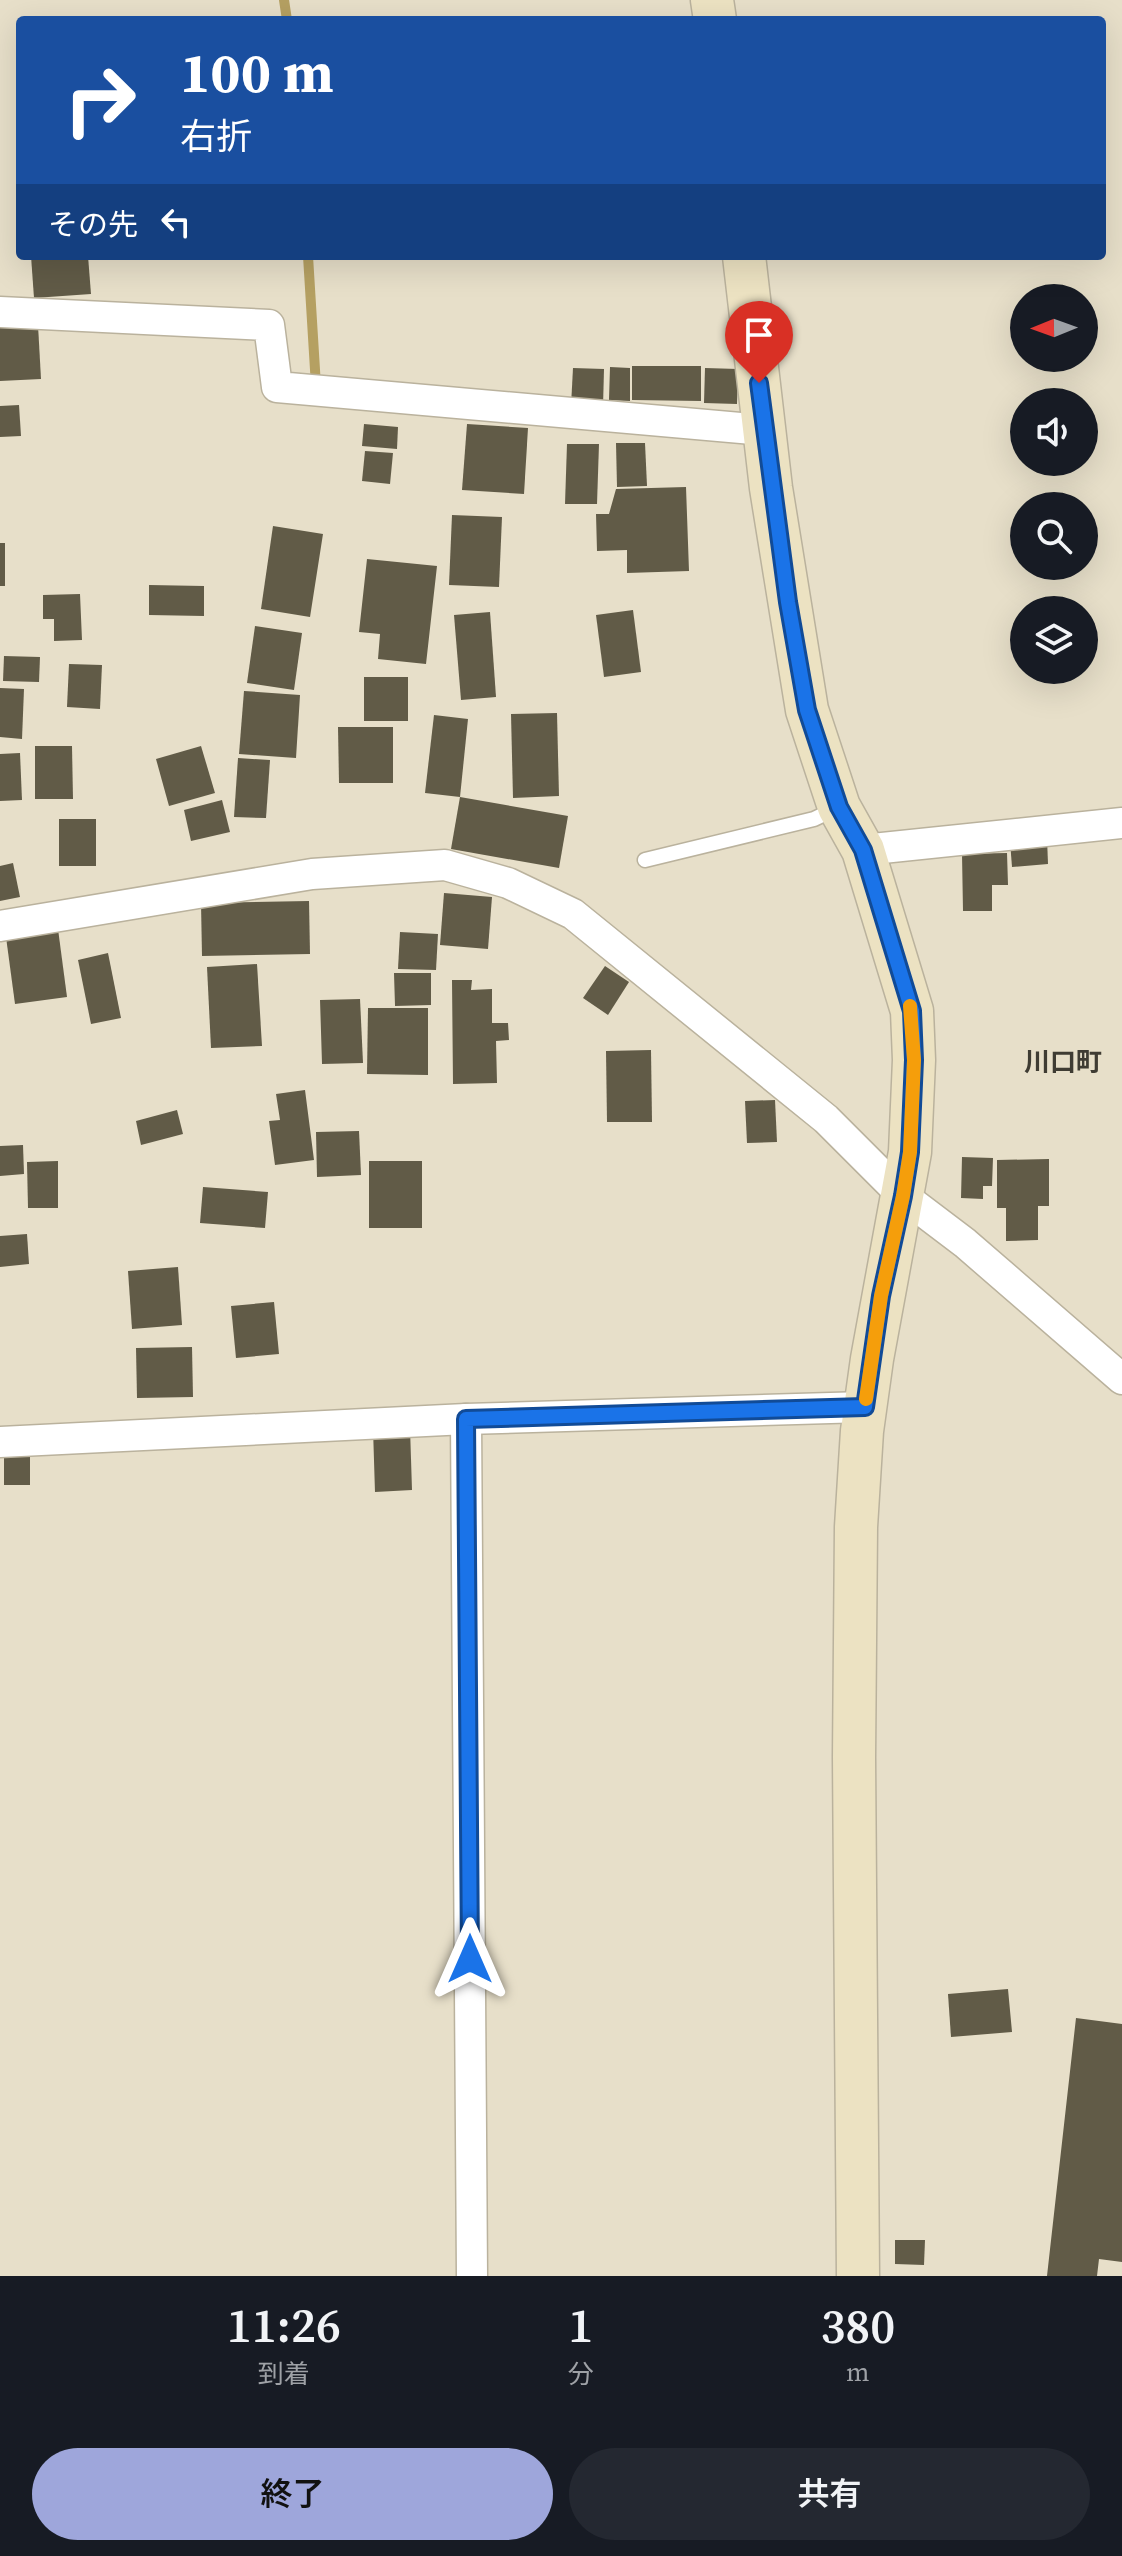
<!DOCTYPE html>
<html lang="ja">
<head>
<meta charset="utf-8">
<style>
  :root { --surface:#171b24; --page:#242831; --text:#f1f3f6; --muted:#9ea1a6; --accent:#9ea6db }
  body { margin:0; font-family:"Source Serif 4","Noto Sans JP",serif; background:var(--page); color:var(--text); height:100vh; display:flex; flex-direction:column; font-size:30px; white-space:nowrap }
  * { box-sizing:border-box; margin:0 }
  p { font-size:26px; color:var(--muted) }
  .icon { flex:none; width:44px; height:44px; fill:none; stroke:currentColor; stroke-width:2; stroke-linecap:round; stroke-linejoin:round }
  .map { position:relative; height:2276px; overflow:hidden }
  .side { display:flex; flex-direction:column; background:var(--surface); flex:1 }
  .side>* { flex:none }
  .hud { position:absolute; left:16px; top:16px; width:1090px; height:244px; border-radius:8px; box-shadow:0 8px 32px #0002; background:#1a4fa0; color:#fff; overflow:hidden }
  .needle { width:52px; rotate:269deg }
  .tools { position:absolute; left:1010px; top:284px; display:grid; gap:16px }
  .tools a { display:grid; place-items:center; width:88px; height:88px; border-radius:50%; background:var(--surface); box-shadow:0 8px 32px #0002; font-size:40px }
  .pin { position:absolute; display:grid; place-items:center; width:68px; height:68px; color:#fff; margin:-82px -34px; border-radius:50% 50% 50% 0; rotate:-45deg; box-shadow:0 0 8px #0007 }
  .pin .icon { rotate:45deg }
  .me { position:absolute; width:88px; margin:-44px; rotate:0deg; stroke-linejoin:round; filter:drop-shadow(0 0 6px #0008) }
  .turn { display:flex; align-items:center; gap:28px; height:168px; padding:0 32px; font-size:36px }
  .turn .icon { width:104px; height:104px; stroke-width:2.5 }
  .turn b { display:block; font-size:56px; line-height:68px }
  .then { display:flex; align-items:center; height:76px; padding:0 32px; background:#0003; gap:16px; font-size:30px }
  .eta { display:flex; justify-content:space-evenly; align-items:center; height:136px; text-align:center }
  .eta b { font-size:48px; font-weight:600; line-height:56px }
  .primary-button { display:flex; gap:16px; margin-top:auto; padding:16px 32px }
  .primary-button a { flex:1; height:92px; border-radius:48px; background:var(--accent); color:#111; font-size:32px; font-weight:600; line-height:92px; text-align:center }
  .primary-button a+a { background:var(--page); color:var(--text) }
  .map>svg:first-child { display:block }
</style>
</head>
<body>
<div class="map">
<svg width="1122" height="2276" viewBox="0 0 1122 2276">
  <rect width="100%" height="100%" fill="#e7dfc9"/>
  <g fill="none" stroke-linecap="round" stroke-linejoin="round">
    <!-- stream -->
    <g stroke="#b5a062" stroke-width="10">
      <path d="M284 0 287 20"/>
      <path d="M308 256 316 386"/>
    </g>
  </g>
  <!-- building -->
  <g fill="#615b47">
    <path d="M31 256H88L91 294 34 298Z"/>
    <path d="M38 325 41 379 0 381V327Z"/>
    <path d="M632 366H701V401L632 400Z"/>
    <path d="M610 367 630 368V401L609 400Z"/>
    <path d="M573 368 604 369 603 407 571 406Z"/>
    <path d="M705 368 738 369 737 404 704 403Z"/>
    <path d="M19 405 21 436 0 437V406Z"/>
    <path d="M364 424 398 427 397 449 362 446Z"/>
    <path d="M467 424 528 428 524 494 462 490Z"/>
    <path d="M616 443H645L647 486 617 487Z"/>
    <path d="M567 444H599L597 504H565Z"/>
    <path d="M365 451 393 453 390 484 362 481Z"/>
    <path d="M686 487 689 571 627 573V550L597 551 596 514H609L616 489Z"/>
    <path d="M452 515 502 517 499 587 449 585Z"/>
    <path d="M273 526 323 534 310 617 261 609Z"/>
    <rect x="0" y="543" width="5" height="43"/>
    <path d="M367 559 437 566 426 664 378 659 380 634 359 632Z"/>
    <path d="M149 585 204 586V616L149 615Z"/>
    <path d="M80 594 82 640 54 641V619H43V595Z"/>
    <path d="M633 610 641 672 604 677 596 615Z"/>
    <path d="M490 612 496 697 461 700 454 615Z"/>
    <path d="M255 626 302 633 294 690 247 683Z"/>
    <path d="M4 656 40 657 39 682 3 681Z"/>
    <path d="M69 664 102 665 100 709 67 707Z"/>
    <rect x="364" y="677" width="44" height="44"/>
    <path d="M0 688 24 689 22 739 0 737Z"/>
    <path d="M244 691 300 695 296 758 239 754Z"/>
    <path d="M557 713 559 796 513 798 511 714Z"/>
    <path d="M434 715 468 719 460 797 425 793Z"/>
    <path d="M338 727H393V783H339Z"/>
    <path d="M35 746H72L73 799H35Z"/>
    <path d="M201 746 215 793 169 806 156 759Z"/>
    <path d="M20 753 22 800 0 801V754Z"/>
    <path d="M238 758 270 760 266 818 234 817Z"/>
    <path d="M460 797 568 816 559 868 451 849Z"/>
    <path d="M222 800 230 832 191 841 184 810Z"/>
    <rect x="59" y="819" width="37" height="47"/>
    <path d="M1047 838 1048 864 1012 867 1010 841Z"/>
    <path d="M1007 853 1008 885H992V911H963L962 854Z"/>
    <path d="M13 863 20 897 0 901V866Z"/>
    <path d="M444 893 492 897 488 949 440 945Z"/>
    <path d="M309 901 310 954 202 956 201 903Z"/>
    <path d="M58 929 67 997 15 1004 6 937Z"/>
    <path d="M400 932 438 934 436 970 398 969Z"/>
    <path d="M108 953 121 1018 91 1024 78 960Z"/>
    <path d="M257 964 262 1046 211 1048 207 967Z"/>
    <path d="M605 966 629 982 608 1015 583 998Z"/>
    <path d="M394 973H431V1005L395 1006Z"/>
    <path d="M452 980H472L471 990 492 989V1023H508L509 1040 496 1041 497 1083 453 1084Z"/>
    <path d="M360 999 363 1063 322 1064 320 1000Z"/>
    <path d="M368 1008H428V1075L367 1074Z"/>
    <path d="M651 1050 652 1122H607L606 1051Z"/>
    <path d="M305 1090 314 1160 275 1165 269 1121 280 1120 276 1094Z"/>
    <path d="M775 1100 777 1142 747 1143 745 1101Z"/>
    <path d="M177 1110 183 1134 141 1145 136 1121Z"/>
    <path d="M359 1131 361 1175 317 1177 316 1132Z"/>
    <path d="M23 1145 24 1174 0 1176V1146Z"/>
    <path d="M962 1157 993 1158 992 1186H983V1199L961 1198Z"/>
    <path d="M1049 1159V1206H1038V1240L1006 1241V1208H997V1160Z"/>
    <path d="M58 1161V1208H28L27 1162Z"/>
    <rect x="369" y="1161" width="53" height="67"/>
    <path d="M203 1187 268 1192 265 1228 200 1223Z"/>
    <path d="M27 1234 29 1264 0 1267V1236Z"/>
    <path d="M178 1267 182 1325 132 1329 128 1271Z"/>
    <path d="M274 1302 279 1354 236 1358 231 1306Z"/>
    <path d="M192 1347 193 1397 137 1398 136 1348Z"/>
    <path d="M410 1428 412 1490 375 1492 373 1429Z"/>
    <rect x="4" y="1448" width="26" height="37"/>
    <path d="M1008 1989 1012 2032 951 2037 948 1994Z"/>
    <path d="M1076 2018 1122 2024V2262L1099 2259 1097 2276H1047Z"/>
    <path d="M895 2240H925L924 2265 895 2264Z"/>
  </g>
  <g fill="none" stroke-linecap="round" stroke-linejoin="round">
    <!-- lane casing -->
    <g stroke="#bab29d" stroke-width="17">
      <path id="lane" d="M645 860 814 819 837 808"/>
    </g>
    <!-- street casing -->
    <g stroke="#bab29d" stroke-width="33">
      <g id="street">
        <path d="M0 312 269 325 277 387 764 430"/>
        <path d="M863 850 1122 823"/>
        <path d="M0 926 312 874 445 865 508 883 573 914 826 1119 903 1196 965 1243 1122 1379"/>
        <path d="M466 1419 472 2276"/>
        <path d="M0 1442 466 1419 865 1407"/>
      </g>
    </g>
    <!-- secondary casing -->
    <g stroke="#bab29d" stroke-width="45">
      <g id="secondary">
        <path d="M712 0 715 20"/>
        <path d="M744 256 771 488 807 710 839 807 863 850 912 1011 914 1060 910 1152 872 1359 862 1431 856 1527 854 1757 858 2276"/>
      </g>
    </g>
    <!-- lane -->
    <use href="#lane" stroke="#fff" stroke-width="14"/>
    <!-- street -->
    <use href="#street" stroke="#fff" stroke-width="30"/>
    <!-- secondary -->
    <use href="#secondary" stroke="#ece2c2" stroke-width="42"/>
  </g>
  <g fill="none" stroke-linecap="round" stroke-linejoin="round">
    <!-- route casing -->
    <g stroke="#114b97" stroke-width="20">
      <path id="route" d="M470 1959 466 1419 865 1407 881 1296 903 1196 910 1152 914 1060 912 1011 863 850 839 807 807 710 788 602 759 383"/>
    </g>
    <!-- route -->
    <use href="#route" stroke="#1a73e8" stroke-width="14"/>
    <!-- slow -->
    <path stroke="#f59e0b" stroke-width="14" d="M866 1399 881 1296 903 1196 910 1152 914 1060 910 1006"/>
  </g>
  <g text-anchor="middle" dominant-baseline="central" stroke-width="8" stroke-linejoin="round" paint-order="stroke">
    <!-- quarter labels -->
    <g font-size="26" font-weight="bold" fill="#3f3c33" stroke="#e7dfc9">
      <text x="1063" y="1062">川口町</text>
    </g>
  </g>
</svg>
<div class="tools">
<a><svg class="needle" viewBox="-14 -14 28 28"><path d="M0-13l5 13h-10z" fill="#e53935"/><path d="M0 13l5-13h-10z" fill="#9ea1a6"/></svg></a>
<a><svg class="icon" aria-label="sound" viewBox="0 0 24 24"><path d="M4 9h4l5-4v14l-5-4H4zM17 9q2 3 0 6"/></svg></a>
<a><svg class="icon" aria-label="search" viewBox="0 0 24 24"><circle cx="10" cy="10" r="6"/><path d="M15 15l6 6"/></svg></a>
<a><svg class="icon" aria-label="layers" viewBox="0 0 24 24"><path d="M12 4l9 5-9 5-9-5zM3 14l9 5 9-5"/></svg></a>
</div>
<div class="pin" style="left:759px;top:383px;background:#d93025"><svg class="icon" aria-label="arrive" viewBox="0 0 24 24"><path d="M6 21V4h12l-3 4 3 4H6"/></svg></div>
<svg class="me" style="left:470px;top:1959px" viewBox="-20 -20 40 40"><path d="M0-17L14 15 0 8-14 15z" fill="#1a73e8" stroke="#fff" stroke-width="4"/></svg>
<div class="hud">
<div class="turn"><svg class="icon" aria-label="right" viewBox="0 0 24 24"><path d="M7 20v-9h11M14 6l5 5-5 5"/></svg><div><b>100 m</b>右折</div></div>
<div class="then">その先<svg class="icon" aria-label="left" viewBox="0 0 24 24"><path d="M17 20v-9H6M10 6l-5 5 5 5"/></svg></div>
</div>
</div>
<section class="side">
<div class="eta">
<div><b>11:26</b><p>到着</p></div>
<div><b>1</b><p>分</p></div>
<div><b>380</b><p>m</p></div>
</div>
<div class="primary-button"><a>終了</a><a>共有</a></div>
</section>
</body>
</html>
